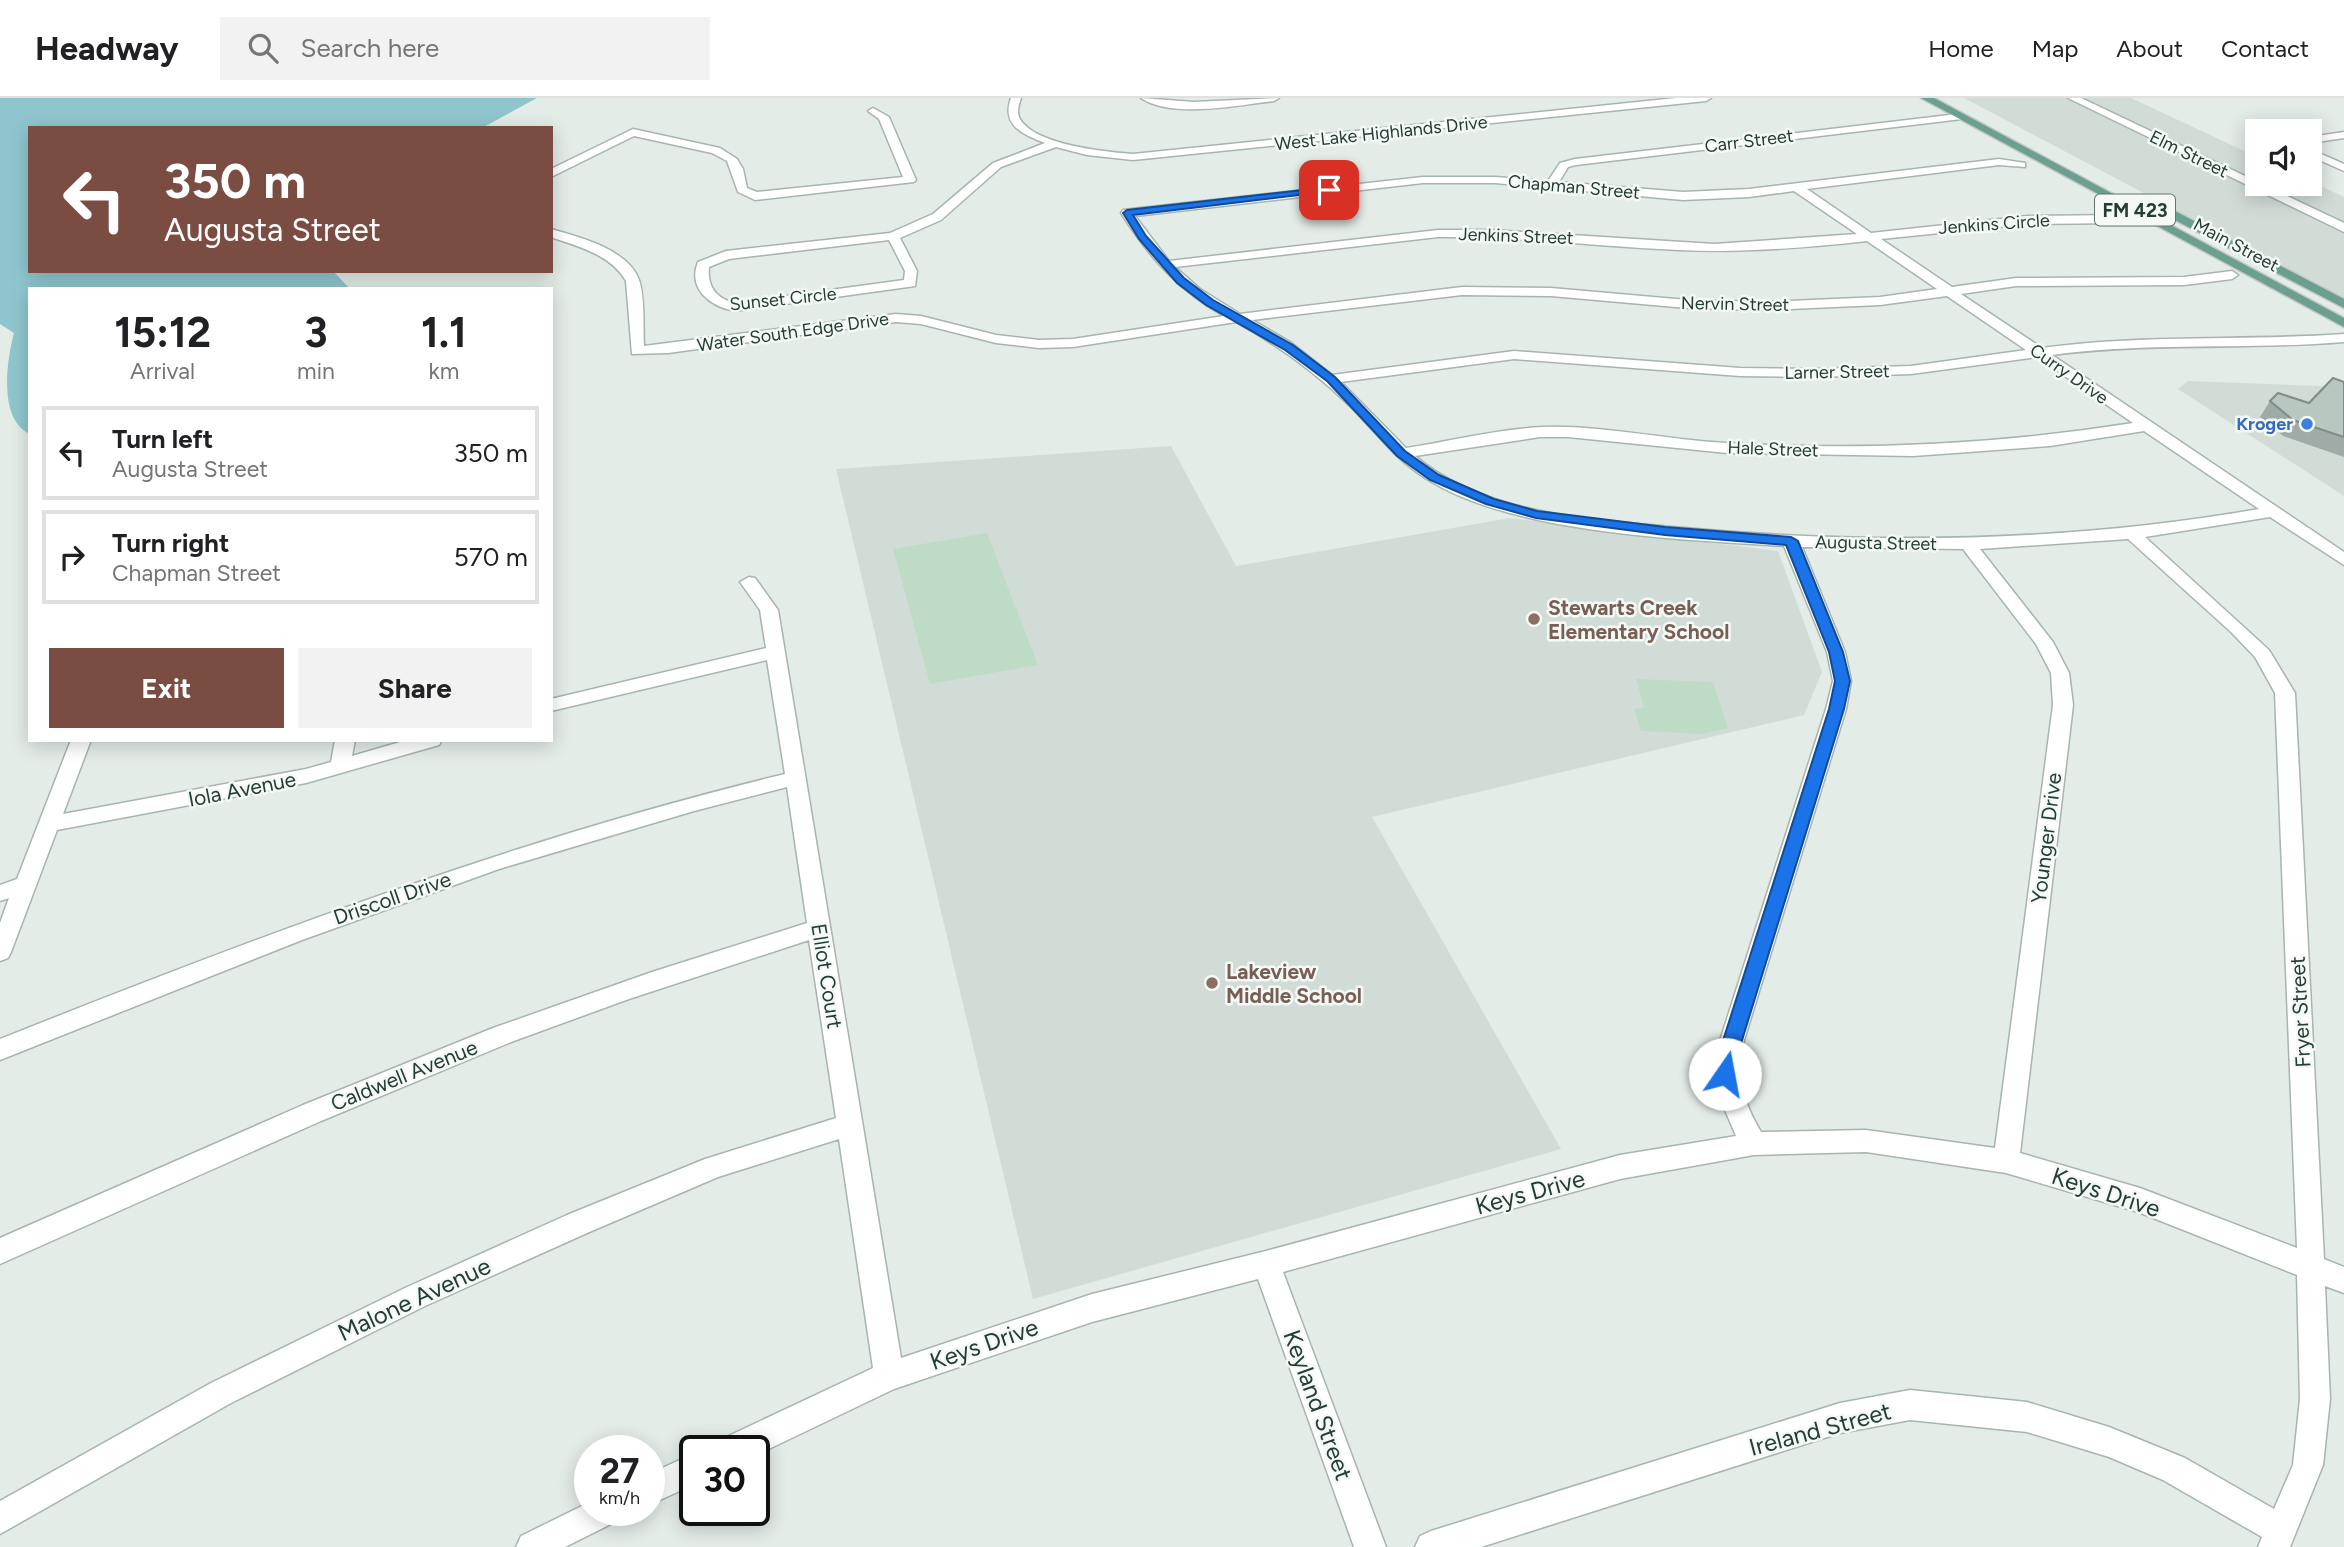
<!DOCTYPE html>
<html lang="en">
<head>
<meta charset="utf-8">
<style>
  :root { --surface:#fff; --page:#f2f2f2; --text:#202124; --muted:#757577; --line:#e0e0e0; --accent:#7b4c41 }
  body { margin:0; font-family:Figtree,sans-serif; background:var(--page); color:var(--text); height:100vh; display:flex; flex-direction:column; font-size:26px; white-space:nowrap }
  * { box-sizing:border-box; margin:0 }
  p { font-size:23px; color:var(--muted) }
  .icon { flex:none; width:38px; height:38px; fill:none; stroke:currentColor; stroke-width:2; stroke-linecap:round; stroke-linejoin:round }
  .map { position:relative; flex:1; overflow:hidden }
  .panel { position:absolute; left:28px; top:189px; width:525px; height:455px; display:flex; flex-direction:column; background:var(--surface); border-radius:0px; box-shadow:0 4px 18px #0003 }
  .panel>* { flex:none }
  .top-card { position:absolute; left:28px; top:28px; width:525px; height:147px; border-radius:0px; box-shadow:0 4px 18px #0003; background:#7b4c41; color:#fff; overflow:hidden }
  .fabs { position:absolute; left:2245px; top:21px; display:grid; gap:14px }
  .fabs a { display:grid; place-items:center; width:77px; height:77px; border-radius:0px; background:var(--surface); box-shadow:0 4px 18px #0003; font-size:35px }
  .speed { position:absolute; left:574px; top:1337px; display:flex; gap:14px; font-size:35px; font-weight:700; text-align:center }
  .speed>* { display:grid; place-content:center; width:91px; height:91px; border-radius:50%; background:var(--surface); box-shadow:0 4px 18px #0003; line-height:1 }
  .speed small { font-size:18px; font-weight:400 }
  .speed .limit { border:4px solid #111; border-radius:10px; background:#fff; color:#111 }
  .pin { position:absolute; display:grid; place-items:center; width:60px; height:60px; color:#fff; margin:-30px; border-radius:14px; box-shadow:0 4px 10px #0006 }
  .me { position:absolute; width:77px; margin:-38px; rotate:12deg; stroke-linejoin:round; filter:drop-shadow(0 0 5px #0008) }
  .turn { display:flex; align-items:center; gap:24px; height:147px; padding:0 21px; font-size:32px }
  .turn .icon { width:91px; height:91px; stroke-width:2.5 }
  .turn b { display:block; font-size:49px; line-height:60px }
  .eta { display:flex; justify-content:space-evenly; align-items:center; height:119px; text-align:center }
  .eta b { font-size:42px; font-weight:700; line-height:49px }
  .primary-button { display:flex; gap:14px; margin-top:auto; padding:14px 21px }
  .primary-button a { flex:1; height:80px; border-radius:0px; background:var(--accent); color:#fff; font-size:28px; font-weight:700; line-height:80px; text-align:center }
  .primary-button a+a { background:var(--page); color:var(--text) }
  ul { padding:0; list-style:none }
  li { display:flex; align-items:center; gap:21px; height:94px; margin:0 14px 10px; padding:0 7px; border:4px solid var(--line); border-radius:0px }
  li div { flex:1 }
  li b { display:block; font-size:26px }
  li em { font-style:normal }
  header { display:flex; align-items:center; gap:42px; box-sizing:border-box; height:98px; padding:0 35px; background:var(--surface); border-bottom:2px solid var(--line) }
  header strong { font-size:33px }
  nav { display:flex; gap:38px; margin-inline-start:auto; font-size:24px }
  .search { width:490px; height:63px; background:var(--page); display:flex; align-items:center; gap:18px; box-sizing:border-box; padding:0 24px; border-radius:0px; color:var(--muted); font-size:26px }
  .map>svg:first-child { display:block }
</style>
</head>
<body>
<header>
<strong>Headway</strong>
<div class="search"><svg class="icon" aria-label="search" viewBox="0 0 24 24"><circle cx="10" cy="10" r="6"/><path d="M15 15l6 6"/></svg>Search here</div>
<nav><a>Home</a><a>Map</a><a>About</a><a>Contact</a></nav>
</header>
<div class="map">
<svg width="2344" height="1449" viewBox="0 0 2344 1449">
  <rect width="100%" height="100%" fill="#e4ece8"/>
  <!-- built -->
  <g fill="#d2dcd7">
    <path d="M1964 0H2131L2257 59 2258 86H2310V83L2344 99V201Z"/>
    <path d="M2188 283 2344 289V398L2178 291Z"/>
    <path d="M1171 348 1236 468 1510 420 1778 453 1822 574 1804 617 1372 719 1561 1051 1033 1201 836 371Z"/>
  </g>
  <!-- green -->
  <g fill="#bedcc5">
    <path d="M987 435 1038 567 930 586 893 451Z"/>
    <path d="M1636 581 1713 584 1728 630 1703 636 1641 633 1634 611 1644 610Z"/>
  </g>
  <!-- water -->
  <path fill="#8fc6ce" d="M0 0H537L482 30H30V173H333L350 191H30V336C0 323 5 269 14 235L0 226Z"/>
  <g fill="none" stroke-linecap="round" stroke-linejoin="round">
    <!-- minor casing -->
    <g stroke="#a7b4af" stroke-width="3">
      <g id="minor">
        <path d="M1011 0H1021C1019 7 1016 14 1020 21 1035 47 1106 54 1133 56L1676 0H1711L1706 3 1133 62 1087 57 1056 49 1001 69 941 122 900 140 917 173 915 188 735 213C711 209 687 191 698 164L726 153 890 135 933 116 993 65 1045 45C1023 37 1001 27 1011 0ZM889 142 905 173 904 182 735 205C716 201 707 188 709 169L729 161Z"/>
        <path d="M1141 0 1194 4 1279 0 1274 3C1238 7 1172 21 1141 0Z"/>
        <path d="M2068 0H2081L2344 125V134Z"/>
        <path d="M873 10 889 19 916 82 914 84 755 102 738 94 727 63 712 55 634 38 551 79V71L633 31 720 50 737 61 743 71 747 90 757 94 903 79 879 21 868 13Z"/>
        <path d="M1958 16 1963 19 1962 21 1576 67 1568 69 1559 84 1683 94 1749 91 1999 61 2025 65V69L1999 67 1807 91 1871 135 2028 118 2121 117 2127 121 2121 125 2028 126 1881 141 1952 189 2016 180 2184 179 2232 173 2238 177 2232 181 2184 187 2016 188 1961 196 2042 250C2142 236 2243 243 2344 236V244C2247 252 2149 244 2052 257L2344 454V467L2270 419 2145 439 2269 552 2295 595 2324 1161 2344 1169V1195L2325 1188 2330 1301 2323 1367 2290 1449H2258L2262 1439 2163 1382 2109 1359 2027 1334 1910 1322 1840 1335 1481 1449H1415L1420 1438 1431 1433 1840 1305 1910 1292 2027 1304 2109 1329 2185 1360 2274 1411 2293 1367 2300 1301 2297 1177 2138 1114 2006 1075 1866 1054 1754 1057 1620 1081 1283 1174 1386 1449H1354L1258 1181 1092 1224 894 1291 754 1358V1353H716L720 1342 873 1270 839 1041 718 1079 587 1135 425 1208 231 1305 0 1436V1403L211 1285 405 1190 567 1117 705 1061 836 1020 809 842 629 901 511 944 321 1023 0 1166V1140L303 1007 493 930 652 874 807 825 787 689 694 713 499 771 302 842 0 962V941C257 839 515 741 785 676L767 562 551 613V601L766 550 760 512 740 484 749 479 755 480 778 512 901 1260 1092 1196 1266 1153 1620 1057 1736 1038 1716 991 1717 952 1826 611 1833 583 1827 554 1784 448C1681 441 1502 436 1418 375 1392 357 1374 332 1351 309 1316 275 1278 247 1236 224L1073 249 1039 250 996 245 921 226 896 224 668 255 632 256 626 183C610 156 579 149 551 139V131C579 139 628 151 639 182 645 199 643 230 644 248L896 216 921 218 996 237 1039 242 1073 241 1224 218C1178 192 1149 159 1121 115L1123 112 1423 79H1495L1548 83 1560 65 1575 61ZM1423 85H1495L1683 102 1749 99 1794 93 1857 136 1714 146 1491 132H1438L1169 163 1135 118ZM1438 139C1519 138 1599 149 1679 152 1742 155 1804 150 1867 143L1937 191 1880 199 1765 204 1687 202 1551 190 1462 189 1240 216 1200 191 1175 169ZM1462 197 1551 198 1687 210 1765 212 1880 207 1947 198 2026 252 1911 268 1814 271 1740 270 1514 253 1332 277 1290 244 1252 222ZM2037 259 2133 325C1999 346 1863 353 1727 345 1666 342 1604 327 1543 329 1498 331 1451 343 1406 350L1341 284 1514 261 1740 278 1814 279 1911 276ZM2144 333 2259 411C2064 445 1869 447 1672 429 1586 421 1483 416 1415 358L1540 339H1568L1727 355 1913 358 2050 348ZM2128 441 2231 534 2255 559 2275 595 2297 1150 2140 1090 2020 1055 2073 607 2069 575 2053 544 1980 451ZM1802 449 1963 451 2036 546 2051 575 2053 607 1995 1050 1866 1032 1761 1034C1745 1007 1737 984 1741 952L1846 611 1851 583 1845 554Z"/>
        <path d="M2344 34V40L2310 45V39Z"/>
        <path d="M2310 51 2344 66V73L2310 58Z"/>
        <path d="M71 642H91L63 716 306 671 331 664 335 642H355L352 658 407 642H442L439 647 306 685 57 732 11 854 8 860 0 863V825L9 800 0 803V787L17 781Z"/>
        <path d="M695 1355V1386L649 1407V1376Z"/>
        <path d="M590 1404V1412H621L617 1423 565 1449H516L521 1438Z"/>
      </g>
    </g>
    <!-- major casing -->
    <g stroke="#c2c9c6" stroke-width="3">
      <g id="major">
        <path d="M1921 0H1934L2344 220V229Z"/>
        <path d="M2175 113 2344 201V210L2171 120V114Z"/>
      </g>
    </g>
    <!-- minor -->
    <use href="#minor" fill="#fff" fill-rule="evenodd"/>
    <!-- major -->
    <use href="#major" fill="#6b9f90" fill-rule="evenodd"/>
  </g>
  <!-- wall -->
  <path fill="#9faba6" d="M2344 284V359L2283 338 2260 319 2270 303 2309 305Z"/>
  <!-- building -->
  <path fill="#b9c7c1" stroke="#828b87" stroke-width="2" d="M2333 280 2344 284V339L2293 322 2270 303 2278 295 2309 305Z"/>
  <!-- route -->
  <path fill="#1a73e8" stroke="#114b97" stroke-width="2" d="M1329 89 1333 92 1332 93 1133 117 1146 138 1184 180 1213 202 1293 247 1335 279 1405 353 1439 377 1494 401 1537 413 1665 429 1791 439 1798 443 1843 554 1850 583 1844 611 1739 952 1732 982 1725 984 1719 982 1716 976 1720 952 1829 611 1835 583 1829 554 1786 447 1665 437 1536 420 1486 406 1430 382 1397 358 1327 283 1285 252 1206 207 1177 185 1139 141 1123 115 1127 112Z"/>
  <!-- markers -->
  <circle fill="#3f7fe0" stroke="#f4f9f6" stroke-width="2.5" cx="2307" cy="326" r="7"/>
  <g fill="#8d6e63" stroke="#f4f9f6" stroke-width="2.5">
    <circle cx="1534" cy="521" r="7"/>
    <circle cx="1212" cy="885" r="7"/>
  </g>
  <g text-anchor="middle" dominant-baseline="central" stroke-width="5" stroke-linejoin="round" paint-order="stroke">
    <!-- far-street labels -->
    <g font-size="18" fill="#243d35" stroke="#f4f9f6">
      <text transform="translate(1381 35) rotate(-6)">West Lake Highlands Drive</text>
      <text transform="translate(1749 43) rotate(-7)">Carr Street</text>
      <text transform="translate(2189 56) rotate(26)">Elm Street</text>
      <text transform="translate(1574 89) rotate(5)">Chapman Street</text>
      <text transform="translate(1994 126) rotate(-4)">Jenkins Circle</text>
      <text transform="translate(1516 138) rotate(2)">Jenkins Street</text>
      <text transform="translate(2236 147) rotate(28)">Main Street</text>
      <text transform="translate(783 201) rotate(-6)">Sunset Circle</text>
      <text transform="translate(1735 206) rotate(1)">Nervin Street</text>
      <text transform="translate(793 234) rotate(-8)">Water South Edge Drive</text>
      <text transform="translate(1837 274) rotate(-1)">Larner Street</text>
      <text transform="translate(2069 276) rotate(35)">Curry Drive</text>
      <text transform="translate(1773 351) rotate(2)">Hale Street</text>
      <text transform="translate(1876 445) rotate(1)">Augusta Street</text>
    </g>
    <!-- far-shop labels -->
    <g font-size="18" font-weight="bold" fill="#366cbe" stroke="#f4f9f6" text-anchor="end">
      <text x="2293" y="326">Kroger</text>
    </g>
    <!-- shield labels -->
    <rect fill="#f4f9f6" stroke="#62756f" stroke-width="2" x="2095" y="96.5" width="80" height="31" rx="5"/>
    <g font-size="19" font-weight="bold" fill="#243d35">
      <text x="2135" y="112">FM 423</text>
    </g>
    <!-- education labels -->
    <g font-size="21" font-weight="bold" fill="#785e54" stroke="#f4f9f6" text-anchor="start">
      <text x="1548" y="509">Stewarts Creek<tspan x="1548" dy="24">Elementary School</tspan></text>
      <text x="1226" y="873">Lakeview<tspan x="1226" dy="24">Middle School</tspan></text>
    </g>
    <!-- street labels -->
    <g font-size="21" fill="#243d35" stroke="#f4f9f6">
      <text transform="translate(242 691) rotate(-11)">Iola Avenue</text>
      <text transform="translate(2046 740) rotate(-83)">Younger Drive</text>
      <text transform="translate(392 800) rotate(-19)">Driscoll Drive</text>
      <text transform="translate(827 878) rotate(81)">Elliot Court</text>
      <text transform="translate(2300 914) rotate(-93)">Fryer Street</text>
      <text transform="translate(404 977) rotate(-22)">Caldwell Avenue</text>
    </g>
    <!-- near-street labels -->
    <g font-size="24" fill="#243d35" stroke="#f4f9f6">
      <text transform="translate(1530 1094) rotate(-15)">Keys Drive</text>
      <text transform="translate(2106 1094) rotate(18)">Keys Drive</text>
      <text transform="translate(414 1201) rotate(-25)">Malone Avenue</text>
      <text transform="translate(984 1246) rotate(-19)">Keys Drive</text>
      <text transform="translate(1318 1307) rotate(70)">Keyland Street</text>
      <text transform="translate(1820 1331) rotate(-15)">Ireland Street</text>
    </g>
  </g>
</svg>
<div class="fabs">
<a><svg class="icon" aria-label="sound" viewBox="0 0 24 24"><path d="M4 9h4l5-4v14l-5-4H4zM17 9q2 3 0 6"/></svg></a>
</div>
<div class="speed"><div>27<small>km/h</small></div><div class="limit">30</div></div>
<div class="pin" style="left:1329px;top:92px;background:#d93025"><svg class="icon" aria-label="arrive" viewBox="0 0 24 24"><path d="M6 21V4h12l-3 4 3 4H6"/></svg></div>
<svg class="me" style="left:1725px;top:976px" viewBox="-20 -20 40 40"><circle r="19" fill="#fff"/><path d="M0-13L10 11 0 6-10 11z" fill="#1a73e8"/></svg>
<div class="top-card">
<div class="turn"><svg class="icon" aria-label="left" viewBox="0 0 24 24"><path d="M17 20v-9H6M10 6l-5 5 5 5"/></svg><div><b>350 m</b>Augusta Street</div></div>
</div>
<section class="panel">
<div class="eta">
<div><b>15:12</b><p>Arrival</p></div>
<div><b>3</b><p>min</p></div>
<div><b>1.1</b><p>km</p></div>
</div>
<ul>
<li><svg class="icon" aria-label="left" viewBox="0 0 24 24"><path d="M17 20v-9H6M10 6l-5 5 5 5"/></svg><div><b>Turn left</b><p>Augusta Street</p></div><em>350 m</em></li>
<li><svg class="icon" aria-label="right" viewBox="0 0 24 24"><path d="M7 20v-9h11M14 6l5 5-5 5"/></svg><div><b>Turn right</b><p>Chapman Street</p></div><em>570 m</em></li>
</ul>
<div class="primary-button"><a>Exit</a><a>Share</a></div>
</section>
</div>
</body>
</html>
